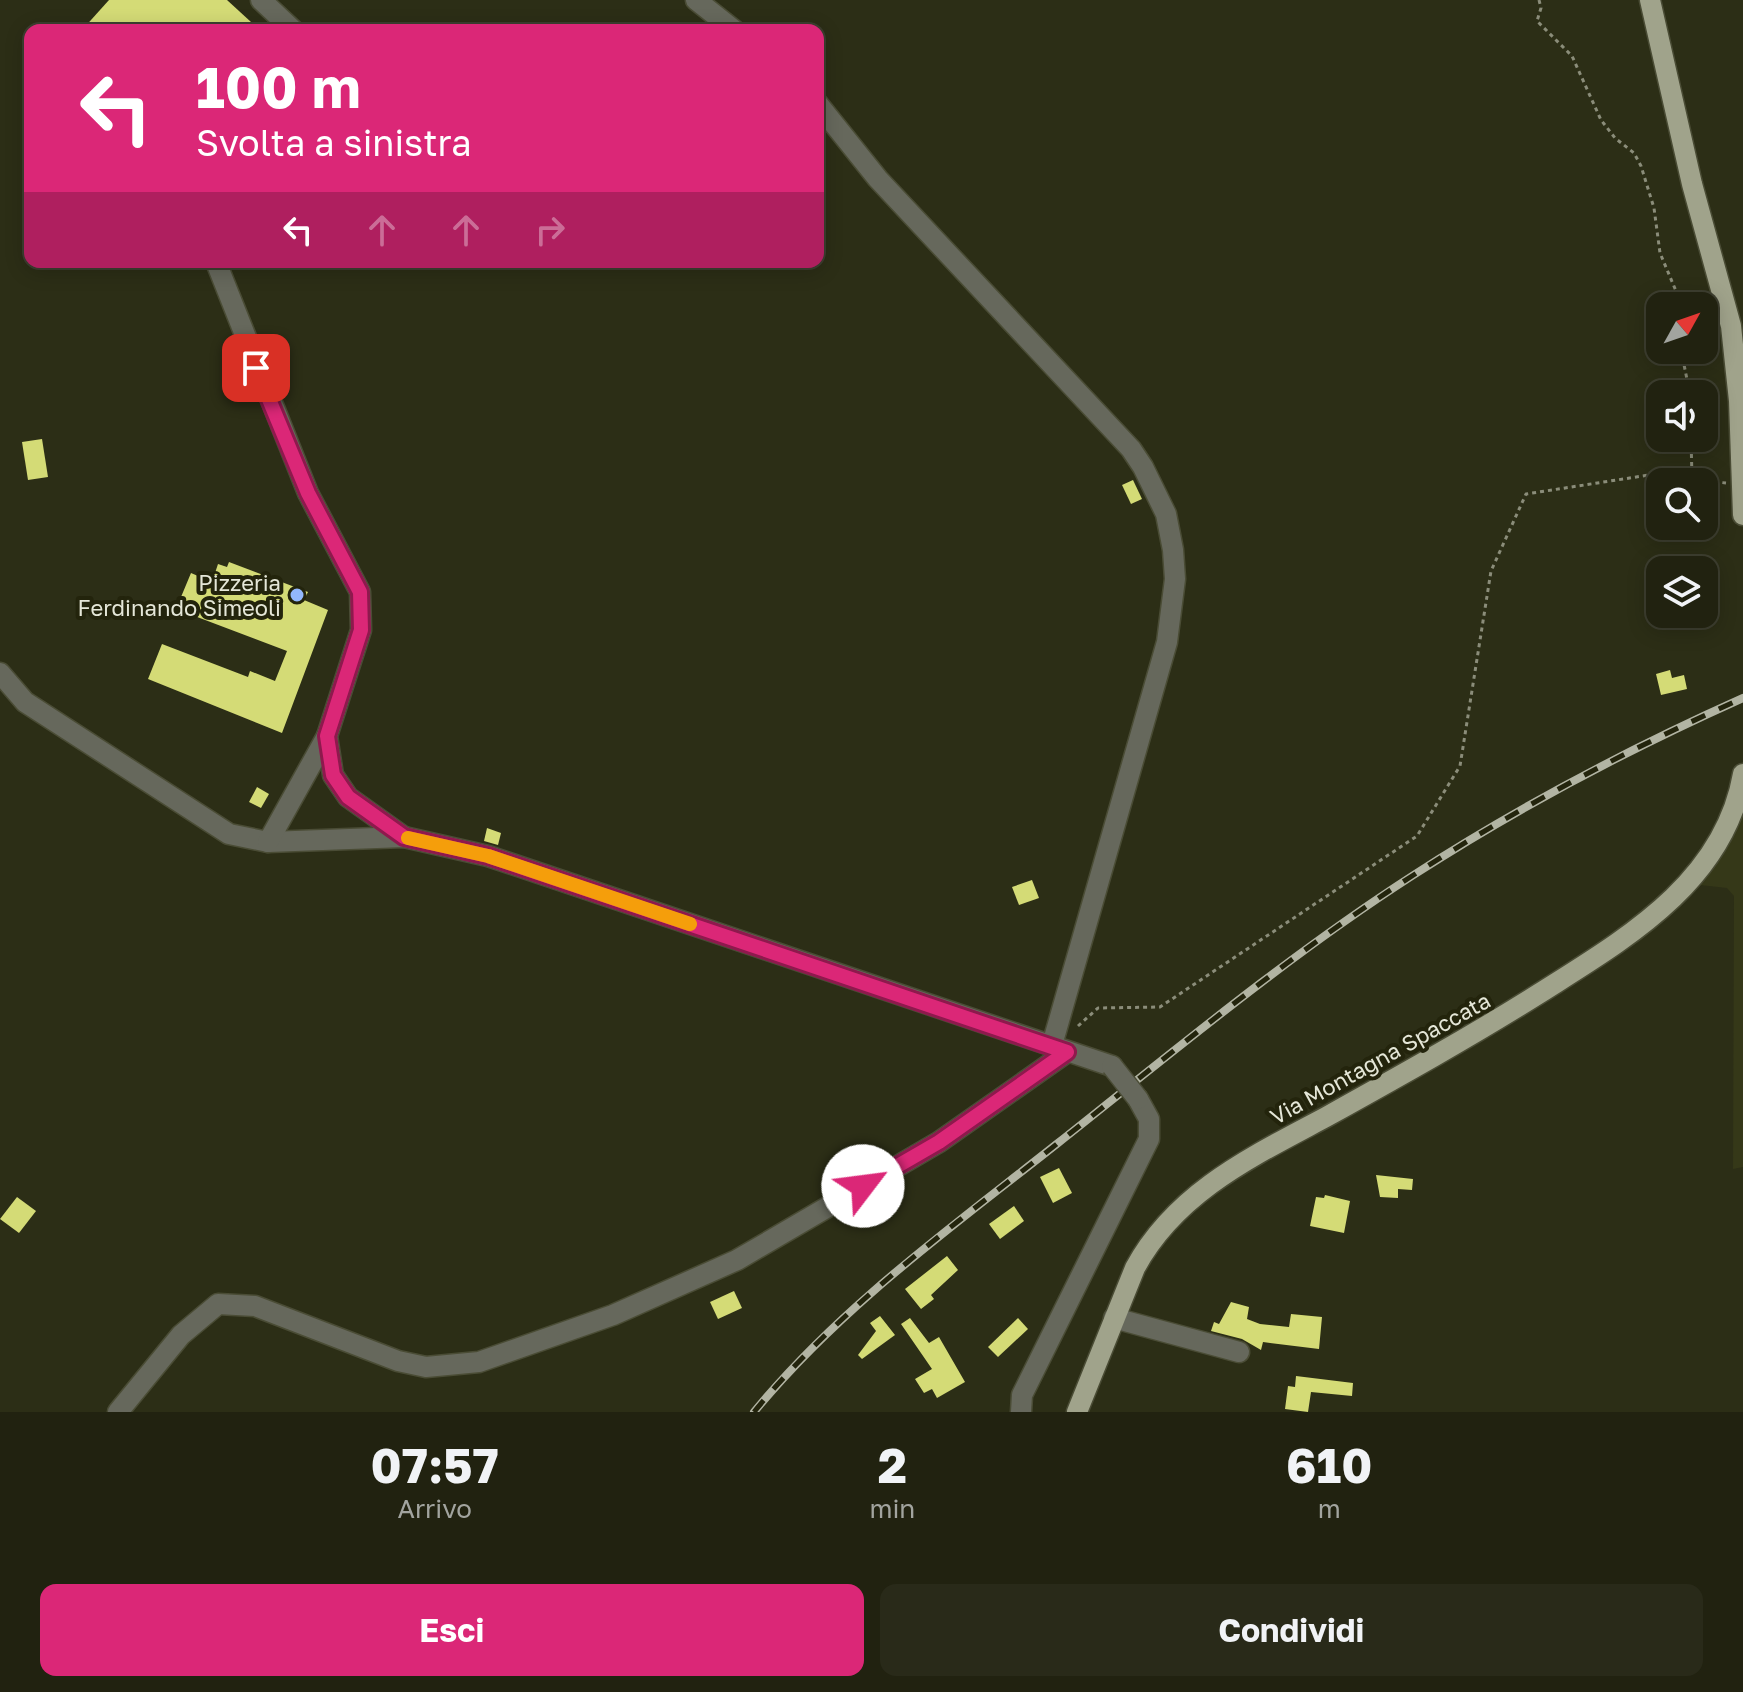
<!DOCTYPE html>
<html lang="it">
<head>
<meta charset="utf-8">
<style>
  :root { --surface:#212210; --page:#292a19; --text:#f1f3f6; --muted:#a2a49f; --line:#3e3f30; --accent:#db2777 }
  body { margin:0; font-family:"Golos Text",sans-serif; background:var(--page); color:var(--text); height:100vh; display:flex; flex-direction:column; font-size:30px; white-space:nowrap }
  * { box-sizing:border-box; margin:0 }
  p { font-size:26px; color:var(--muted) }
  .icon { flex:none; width:44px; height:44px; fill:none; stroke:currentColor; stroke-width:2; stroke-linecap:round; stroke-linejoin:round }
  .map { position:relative; height:1412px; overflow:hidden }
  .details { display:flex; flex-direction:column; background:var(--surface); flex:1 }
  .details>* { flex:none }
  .top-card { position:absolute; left:24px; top:24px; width:800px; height:244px; border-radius:16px; box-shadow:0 4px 20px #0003,0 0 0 2px var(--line); background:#db2777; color:#fff; overflow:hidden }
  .needle { width:52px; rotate:50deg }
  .buttons { position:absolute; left:1646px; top:292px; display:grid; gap:16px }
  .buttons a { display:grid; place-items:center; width:72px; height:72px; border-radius:16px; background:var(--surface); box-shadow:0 4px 20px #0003,0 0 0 2px var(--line); font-size:40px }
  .pin { position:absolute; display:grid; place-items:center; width:68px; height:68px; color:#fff; margin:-34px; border-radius:16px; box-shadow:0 4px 12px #0006 }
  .me { position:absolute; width:88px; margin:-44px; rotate:60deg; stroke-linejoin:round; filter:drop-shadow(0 0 6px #0008) }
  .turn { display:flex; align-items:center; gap:28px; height:168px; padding:0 40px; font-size:36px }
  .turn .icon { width:104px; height:104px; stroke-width:2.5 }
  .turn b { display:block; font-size:56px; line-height:68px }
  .lanes { display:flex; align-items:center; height:76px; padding:0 40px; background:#0003; justify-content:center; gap:40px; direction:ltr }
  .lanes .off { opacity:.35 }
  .eta { display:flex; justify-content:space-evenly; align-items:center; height:136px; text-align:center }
  .eta b { font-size:48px; font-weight:700; line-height:56px }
  .cta { display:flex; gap:16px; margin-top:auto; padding:16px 40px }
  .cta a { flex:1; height:92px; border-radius:16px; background:var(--accent); color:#fff; font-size:32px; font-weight:700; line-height:92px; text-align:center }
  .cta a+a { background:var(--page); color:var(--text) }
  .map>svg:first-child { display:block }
</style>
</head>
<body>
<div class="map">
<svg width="1743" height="1412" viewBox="0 0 1743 1412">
  <rect width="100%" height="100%" fill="#2c2e16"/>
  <!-- built -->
  <path fill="#353818" d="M1743 798V1167L1733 1169 1734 896 1727 888 1700 885 1716 860Z"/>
  <!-- building -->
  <g fill="#d4db76">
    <path d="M109 0H227L251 22 244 30H82Z"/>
    <path d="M42 439 48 477 28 480 22 442Z"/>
    <path d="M1133 480 1142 499 1131 504 1122 485Z"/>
    <path d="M229 562 308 592 304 600 328 610 282 733 148 679 162 644 248 677 250 671 275 681 287 651 176 609 191 573 212 582 218 564 227 567Z"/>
    <path d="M1670 670 1672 678 1684 675 1687 689 1661 695 1656 674Z"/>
    <path d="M257 787 269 794 261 808 249 802Z"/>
    <path d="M487 828 501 833 498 845 484 841Z"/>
    <path d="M1032 880 1039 898 1019 905 1012 887Z"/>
    <path d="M1059 1168 1072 1193 1053 1203 1040 1177Z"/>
    <path d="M1376 1175 1413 1179 1412 1190 1398 1189V1198L1380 1197Z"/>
    <path d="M1325 1195 1350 1201 1344 1233 1310 1226 1316 1197 1324 1198Z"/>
    <path d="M17 1197 36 1211 19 1233 0 1219Z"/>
    <path d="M1014 1206 1024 1221 1000 1239 989 1224Z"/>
    <path d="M947 1256 958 1270 931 1295 934 1299 921 1309 905 1289Z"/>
    <path d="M734 1291 742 1308 718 1319 710 1302Z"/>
    <path d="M1231 1302 1249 1307 1247 1319 1260 1324 1289 1327 1291 1314 1322 1317 1319 1349 1263 1342 1261 1350 1242 1339 1211 1331 1214 1322 1219 1324Z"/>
    <path d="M880 1316 895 1335 862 1359 858 1355 876 1331 870 1323Z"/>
    <path d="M910 1318 929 1343 939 1337 965 1382 937 1398 932 1389 924 1393 915 1379 932 1369 901 1324Z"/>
    <path d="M1018 1318 1028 1329 998 1357 988 1347Z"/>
    <path d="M1296 1376 1353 1383 1352 1396 1311 1392 1308 1412 1285 1409 1288 1386 1295 1387Z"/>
  </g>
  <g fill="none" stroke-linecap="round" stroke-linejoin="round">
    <!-- minor casing -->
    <g stroke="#4a4c35" stroke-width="23">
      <g id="minor">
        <path d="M261 0 293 30"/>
        <path d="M696 0 734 30"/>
        <path d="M818 104 878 179 1131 449 1143 467 1166 514 1173 550 1175 579 1167 642 1052 1045"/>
        <path d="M216 262 308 493 360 592 361 630 327 736 333 775 348 797 404 837"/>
        <path d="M0 673 25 702 229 834 268 842 404 837 488 856 1112 1066"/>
        <path d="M268 842 327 736"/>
        <path d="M1114 1318 1239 1352"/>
        <path d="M118 1412 181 1335 218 1304 255 1306 398 1361 426 1367 479 1362 613 1315 737 1260 939 1142 1067 1052"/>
        <path d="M1021 1412 1022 1395 1149 1139V1119L1138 1099"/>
      </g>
    </g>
    <!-- major casing -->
    <g stroke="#4a4c35" stroke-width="23">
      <g id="major">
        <path d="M1650 0 1692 184 1731 326 1739 401 1743 515"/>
        <path d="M1077 1412 1135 1268C1176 1192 1253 1156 1326 1117 1398 1077 1470 1037 1540 993 1625 939 1724 883 1743 774"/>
      </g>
    </g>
    <!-- path -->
    <g stroke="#8b8d7a" stroke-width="3" stroke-dasharray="4 4" stroke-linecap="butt">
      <path d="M1539 0 1541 8 1537 21 1572 56 1601 120 1615 138 1634 153 1641 166 1654 208 1660 253 1676 291V306"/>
      <path d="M1681 350 1690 394"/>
      <path d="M1691 438 1692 478"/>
      <path d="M1078 1026 1098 1008 1160 1007 1417 836 1460 766 1491 571 1526 494 1649 475 1726 483"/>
    </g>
    <!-- minor -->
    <use href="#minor" stroke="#66685c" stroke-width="20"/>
    <!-- major -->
    <use href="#major" stroke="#a0a38b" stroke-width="20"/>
    <!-- rail casing -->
    <g stroke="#b2b4a3" stroke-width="8">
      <path id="rail" d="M754 1412C840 1307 952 1227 1058 1143 1174 1051 1288 956 1412 876 1517 808 1629 749 1743 698"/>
    </g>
    <!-- rail -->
    <use href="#rail" stroke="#23240c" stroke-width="5" stroke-dasharray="15" stroke-linecap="butt"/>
    <!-- minor-bridge casing -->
    <g stroke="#4a4c35" stroke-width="23" stroke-linecap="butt">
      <path id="minor-bridge" d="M1112 1066 1138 1099"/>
    </g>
    <!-- minor-bridge -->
    <use href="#minor-bridge" stroke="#66685c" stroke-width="20"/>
  </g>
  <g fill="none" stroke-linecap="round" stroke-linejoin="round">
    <!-- route casing -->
    <g stroke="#8e194d" stroke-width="20">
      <path id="route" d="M256 368 308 493 360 592 361 630 327 736 333 775 348 797 404 837 488 856 1067 1052 939 1142 863 1186"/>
    </g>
    <!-- route -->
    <use href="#route" stroke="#db2777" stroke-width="14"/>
    <!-- slow -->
    <path stroke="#f59e0b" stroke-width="14" d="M408 838 488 856 690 924"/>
  </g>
  <!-- markers -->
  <circle fill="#92b7fd" stroke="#23240c" stroke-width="3" cx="297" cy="595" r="8"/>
  <g text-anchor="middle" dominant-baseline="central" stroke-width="8" stroke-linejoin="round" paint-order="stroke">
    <!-- poi labels -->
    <g font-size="22" fill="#e5e7d8" stroke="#23240c" text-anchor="end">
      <text x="281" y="582">Pizzeria<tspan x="281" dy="25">Ferdinando Simeoli</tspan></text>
    </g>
    <!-- street labels -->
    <g font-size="22" fill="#e5e7d8" stroke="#23240c">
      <text transform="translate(1380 1058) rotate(-29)">Via Montagna Spaccata</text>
    </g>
  </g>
</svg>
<div class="buttons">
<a><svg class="needle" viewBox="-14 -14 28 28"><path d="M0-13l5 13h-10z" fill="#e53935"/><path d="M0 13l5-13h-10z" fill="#a2a49f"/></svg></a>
<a><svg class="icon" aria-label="sound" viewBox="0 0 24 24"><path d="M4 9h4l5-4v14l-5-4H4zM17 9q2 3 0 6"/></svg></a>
<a><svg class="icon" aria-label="search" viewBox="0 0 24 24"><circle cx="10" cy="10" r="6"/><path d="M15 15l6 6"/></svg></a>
<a><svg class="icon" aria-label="layers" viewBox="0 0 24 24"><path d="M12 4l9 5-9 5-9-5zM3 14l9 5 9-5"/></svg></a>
</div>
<div class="pin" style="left:256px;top:368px;background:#d93025"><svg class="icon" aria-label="arrive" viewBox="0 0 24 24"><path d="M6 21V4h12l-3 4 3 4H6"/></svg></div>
<svg class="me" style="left:863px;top:1186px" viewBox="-20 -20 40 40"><circle r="19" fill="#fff"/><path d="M0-13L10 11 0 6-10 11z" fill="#db2777"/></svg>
<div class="top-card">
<div class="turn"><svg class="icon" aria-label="left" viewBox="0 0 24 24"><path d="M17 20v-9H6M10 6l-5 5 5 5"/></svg><div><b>100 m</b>Svolta a sinistra</div></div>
<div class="lanes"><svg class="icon" aria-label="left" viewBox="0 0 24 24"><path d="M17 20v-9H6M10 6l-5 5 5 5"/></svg><svg class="icon off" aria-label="ahead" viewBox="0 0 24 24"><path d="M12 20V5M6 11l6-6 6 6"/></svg><svg class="icon off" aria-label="ahead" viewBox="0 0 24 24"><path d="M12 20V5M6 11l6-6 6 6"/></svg><svg class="icon off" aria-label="right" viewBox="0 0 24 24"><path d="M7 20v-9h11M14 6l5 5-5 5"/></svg></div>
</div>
</div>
<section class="details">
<div class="eta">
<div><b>07:57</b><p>Arrivo</p></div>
<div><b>2</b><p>min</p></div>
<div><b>610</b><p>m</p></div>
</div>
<div class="cta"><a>Esci</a><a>Condividi</a></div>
</section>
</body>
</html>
